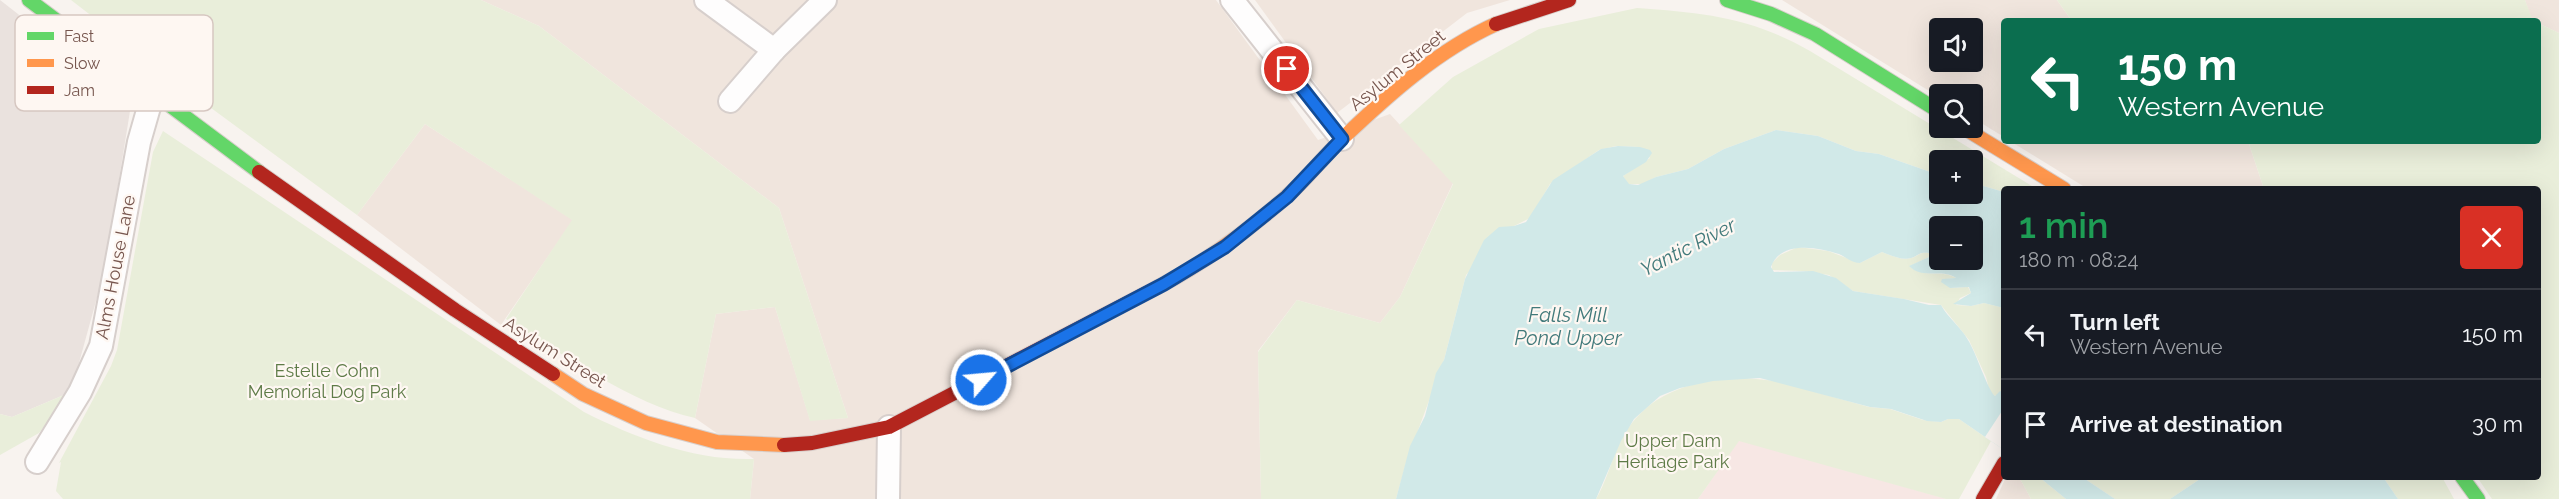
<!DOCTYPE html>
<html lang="en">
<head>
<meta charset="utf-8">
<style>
  :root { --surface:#171b24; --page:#20242c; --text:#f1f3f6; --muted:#9ea1a6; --line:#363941 }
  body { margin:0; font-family:Raleway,sans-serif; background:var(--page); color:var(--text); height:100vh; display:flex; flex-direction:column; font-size:22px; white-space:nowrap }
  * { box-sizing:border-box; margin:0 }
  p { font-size:20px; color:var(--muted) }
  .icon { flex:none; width:33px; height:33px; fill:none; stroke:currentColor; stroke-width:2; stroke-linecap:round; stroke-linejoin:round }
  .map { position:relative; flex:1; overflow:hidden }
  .details { position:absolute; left:2001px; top:186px; width:540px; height:294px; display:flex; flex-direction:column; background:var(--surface); border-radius:6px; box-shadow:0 6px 24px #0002 }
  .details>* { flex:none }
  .hud { position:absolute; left:2001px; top:18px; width:540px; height:126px; border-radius:6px; box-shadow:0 6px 24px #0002; background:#0b6e4f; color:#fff; overflow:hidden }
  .tools { position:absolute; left:1929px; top:18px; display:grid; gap:12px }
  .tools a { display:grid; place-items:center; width:54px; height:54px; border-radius:6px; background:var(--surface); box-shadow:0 6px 24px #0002; font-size:30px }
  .pin { position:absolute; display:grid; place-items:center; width:51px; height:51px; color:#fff; margin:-26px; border:3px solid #fff; border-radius:50%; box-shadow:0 2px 6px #0007 }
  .me { position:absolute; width:66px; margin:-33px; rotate:63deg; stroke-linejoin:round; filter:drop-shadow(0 0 4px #0008) }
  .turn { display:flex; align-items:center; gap:21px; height:126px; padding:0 18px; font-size:27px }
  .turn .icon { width:78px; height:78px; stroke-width:2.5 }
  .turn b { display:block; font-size:42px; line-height:51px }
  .round { display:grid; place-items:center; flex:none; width:63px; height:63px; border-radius:6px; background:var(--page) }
  .summary { display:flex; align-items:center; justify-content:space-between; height:102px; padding:0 18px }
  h1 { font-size:36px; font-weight:600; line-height:45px; color:#1e9e55 }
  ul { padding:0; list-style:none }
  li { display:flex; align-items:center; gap:18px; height:90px; padding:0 18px; border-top:2px solid var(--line) }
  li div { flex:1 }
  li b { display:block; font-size:22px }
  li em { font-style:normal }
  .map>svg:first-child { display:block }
</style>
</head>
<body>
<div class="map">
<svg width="2559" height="499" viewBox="0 0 2559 499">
  <rect width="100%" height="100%" fill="#f8f3ef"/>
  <!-- residential -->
  <g fill="#f0e5dd" fill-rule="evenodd">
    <path d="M481 0H1216L1318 140 1390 114 1453 183 1400 297 1380 323 1297 300 1258 351 1261 499H750L754 459 695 418 716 314 775 307 810 420 848 418 779 208 539 26Z"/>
    <path d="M1255 0H1510L1467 13 1337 113Z"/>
    <path d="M1782 0H2057L2072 21H2004V137L1973 118 1972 94H1940L1939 97ZM1940 28H1972V62H1940Z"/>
    <path d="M2525 0H2559V33L2538 23V21H2532Z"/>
    <path d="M425 124 573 220 501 325 357 215Z"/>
    <path d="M2010 141H2248L2264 189H2088Z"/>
    <path d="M2006 477H2019L2031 499H1996Z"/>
  </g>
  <!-- commercial -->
  <path fill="#f7e7e4" d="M1739 440 1947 499H1698Z"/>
  <!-- industrial -->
  <path fill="#eae2de" d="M0 0 114 89 131 105 104 272 71 392 12 417 0 414Z"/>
  <!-- green -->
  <g fill="#e9eeda">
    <path d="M71 0H481L539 26 779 208 848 418 810 421 775 307 716 314 695 418C631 404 562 353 506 319L572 220 425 124 357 215 207 105Z"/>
    <path d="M2057 0H2525L2533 21H2072Z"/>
    <path d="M1637 8C1704 13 1751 17 1810 51L2037 189H2004V192L1973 183 1972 160H1940L1939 175 1879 154 1856 151 1818 136 1776 130 1724 149 1688 169 1656 177 1643 184H1628L1623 176 1650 158 1639 147 1616 146 1599 150 1550 184 1530 218 1514 226 1466 275 1444 360 1406 463 1396 499H1261L1258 352 1297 300 1380 323 1400 297 1453 184 1399 125 1453 77 1539 29Z"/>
    <path d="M2538 23 2559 33V499H2492L2477 477H2538V189H2264L2248 141H2538Z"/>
    <path d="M163 131 584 412C636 438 694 461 754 459L750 499H63L56 491 61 462 59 463 111 366 117 350 153 152Z"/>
    <path d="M1798 247 1828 251 1860 263 1882 252C1890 255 1903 261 1911 258 1921 255 1918 252 1930 253L1929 257 1910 266C1924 279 1942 269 1956 278L1947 279 1950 288 1968 287 1971 293 1960 298 1956 305 1971 306 1984 303 2004 308V393L2003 391 1995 396 1990 393 1986 377 1969 340 1941 305 1853 291 1829 275 1803 271 1772 270V263L1780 255Z"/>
    <path d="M1746 378 1776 381 1869 407 1890 409 1923 420 1941 422 1948 419H1959L1991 441 1959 499H1946L1739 441 1698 499H1596C1606 482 1611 462 1619 444 1644 392 1693 379 1746 378Z"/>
    <path d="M71 392 39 433 0 455V414L12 417Z"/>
    <path d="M2019 477H2039L2066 499H2031Z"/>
    <path d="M2082 477H2203L2170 499H2115Z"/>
    <path d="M2383 477H2442L2454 499H2398Z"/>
  </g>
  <!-- water -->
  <g fill="#d1e9e8" fill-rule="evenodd">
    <path d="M1776 130 1818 136 1856 151 1879 154 1939 175 1940 194H1972L1973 183 2004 192V308L1984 303 1971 306 1953 304 1971 293 1969 287 1950 288 1941 282 1942 279 1956 278C1942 268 1923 280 1909 266L1929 257V253C1918 252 1920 255 1911 258 1903 261 1890 255 1882 252L1860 263C1852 263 1846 257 1839 254 1818 247 1780 240 1771 267L1774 272 1813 271 1836 278 1853 291 1904 299 1929 305H1941C1948 318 1961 327 1968 340 1976 352 1988 391 1995 396L2000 391 2004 393V450L1959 419H1948L1941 422 1927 421 1891 409 1870 407 1760 378 1713 381 1680 388 1660 396 1634 419 1621 441 1596 499H1396L1410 446 1425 416 1436 373 1444 360 1465 279 1484 240 1499 227 1514 226 1526 222 1553 180 1601 149 1618 146 1640 147 1650 150 1652 153 1646 162 1623 176 1629 184 1638 185 1656 177 1688 169 1724 149ZM1940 226H1972V260H1940Z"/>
    <path d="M2039 477H2082L2115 499H2066Z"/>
    <path d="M2203 477H2383L2398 499H2170Z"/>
  </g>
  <!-- pier -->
  <path fill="#f8f3ef" d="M2004 408V450L1985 437Z"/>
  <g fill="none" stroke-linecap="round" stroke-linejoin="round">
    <!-- street casing -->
    <g stroke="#d7cfcc" stroke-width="26">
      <g id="street">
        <path d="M706 0 774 50"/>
        <path d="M1232 0 1342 139"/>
        <path d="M730 101 774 50 825 0"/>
        <path d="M37 462 80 392 101 346 139 142 149 107 156 96"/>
        <path d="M888 499 889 427"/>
      </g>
    </g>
    <!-- fast casing -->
    <g stroke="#d8cfcb" stroke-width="16">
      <g id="fast">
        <path d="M29 0 259 172"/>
        <path d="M1727 0 1771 14 1815 34 1940 112"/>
        <path d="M2462 477 2478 499"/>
      </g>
    </g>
    <!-- slow casing -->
    <g stroke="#d8cfcb" stroke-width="16">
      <g id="slow">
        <path d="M1964 128 2064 189"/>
        <path d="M1158 287C1204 263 1246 232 1285 198 1306 180 1323 157 1343 138 1388 95 1438 50 1496 24"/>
        <path d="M553 374 583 394 646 423 717 442 784 445"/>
      </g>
    </g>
    <!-- jam casing -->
    <g stroke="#d8cfcb" stroke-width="16">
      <g id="jam">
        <path d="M1496 24 1569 0"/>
        <path d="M259 172 455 310 553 374"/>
        <path d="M784 445 812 443 889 427 1158 287"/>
        <path d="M1983 499 2004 463"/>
      </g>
    </g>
    <!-- street -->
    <use href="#street" stroke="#fefdfd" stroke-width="22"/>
    <!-- fast -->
    <use href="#fast" stroke="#63d668" stroke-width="14"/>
    <!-- slow -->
    <use href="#slow" stroke="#ff974d" stroke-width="14"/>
    <!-- jam -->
    <use href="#jam" stroke="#b3261e" stroke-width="14"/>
  </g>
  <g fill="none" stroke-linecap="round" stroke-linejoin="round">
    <!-- route casing -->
    <g stroke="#114b97" stroke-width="15">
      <path id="route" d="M981 380 1164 284 1225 247 1287 197 1342 139 1287 69"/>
    </g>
    <!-- route -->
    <use href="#route" stroke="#1a73e8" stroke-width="10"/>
  </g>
  <g text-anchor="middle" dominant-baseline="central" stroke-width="4.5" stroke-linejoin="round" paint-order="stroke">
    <!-- street labels -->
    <g font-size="18" fill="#77564e" stroke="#fef7f2">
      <text transform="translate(1397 70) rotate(-39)">Asylum Street</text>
      <text transform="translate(115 267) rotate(-79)">Alms House Lane</text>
      <text transform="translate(555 352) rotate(32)">Asylum Street</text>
    </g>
    <!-- park labels -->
    <g font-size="18" fill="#5e7b47" stroke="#fef7f2">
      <text x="327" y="370">Estelle Cohn<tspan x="327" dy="21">Memorial Dog Park</tspan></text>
      <text x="1673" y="440">Upper Dam<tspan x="1673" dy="21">Heritage Park</tspan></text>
    </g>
    <!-- water labels -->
    <g font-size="20" font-style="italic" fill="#427a7b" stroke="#fef7f2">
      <text transform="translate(1688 247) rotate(-27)">Yantic River</text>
      <text x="1568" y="315">Falls Mill<tspan x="1568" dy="23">Pond Upper</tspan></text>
    </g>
  </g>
  <!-- legend -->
  <rect x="15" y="15" width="198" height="96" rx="9" fill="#fef7f2" stroke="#d6c7c1" stroke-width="1.5"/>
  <rect x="27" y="32" width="27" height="8" fill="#63d668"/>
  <rect x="27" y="59" width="27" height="8" fill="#ff974d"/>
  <rect x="27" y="86" width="27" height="8" fill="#b3261e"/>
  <g font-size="16" fill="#77564e">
    <text x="64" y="42">Fast</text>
    <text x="64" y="69">Slow</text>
    <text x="64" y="96">Jam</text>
  </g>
</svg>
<div class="tools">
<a><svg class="icon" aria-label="sound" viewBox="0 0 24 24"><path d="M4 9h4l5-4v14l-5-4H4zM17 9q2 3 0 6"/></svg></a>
<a><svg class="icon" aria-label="search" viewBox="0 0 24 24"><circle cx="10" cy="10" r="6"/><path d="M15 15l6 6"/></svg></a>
<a>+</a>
<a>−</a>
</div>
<div class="pin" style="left:1287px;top:69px;background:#d93025"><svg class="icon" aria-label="arrive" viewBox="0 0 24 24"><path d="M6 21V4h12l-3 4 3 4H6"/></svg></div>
<svg class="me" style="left:981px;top:380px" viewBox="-20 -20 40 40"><circle r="17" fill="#1a73e8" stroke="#fff" stroke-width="3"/><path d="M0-11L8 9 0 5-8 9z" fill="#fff"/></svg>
<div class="hud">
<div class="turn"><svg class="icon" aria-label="left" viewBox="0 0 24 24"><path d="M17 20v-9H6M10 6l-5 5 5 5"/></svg><div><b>150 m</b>Western Avenue</div></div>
</div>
<section class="details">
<div class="summary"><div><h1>1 min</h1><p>180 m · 08:24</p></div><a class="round" style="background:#d93025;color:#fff"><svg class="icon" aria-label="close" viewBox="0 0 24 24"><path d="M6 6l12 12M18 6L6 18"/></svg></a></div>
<ul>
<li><svg class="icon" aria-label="left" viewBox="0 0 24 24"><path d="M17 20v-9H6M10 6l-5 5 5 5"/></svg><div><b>Turn left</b><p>Western Avenue</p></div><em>150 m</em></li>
<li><svg class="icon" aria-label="arrive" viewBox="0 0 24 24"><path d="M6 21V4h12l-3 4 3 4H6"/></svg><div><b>Arrive at destination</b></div><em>30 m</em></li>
</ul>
</section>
</div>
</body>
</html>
